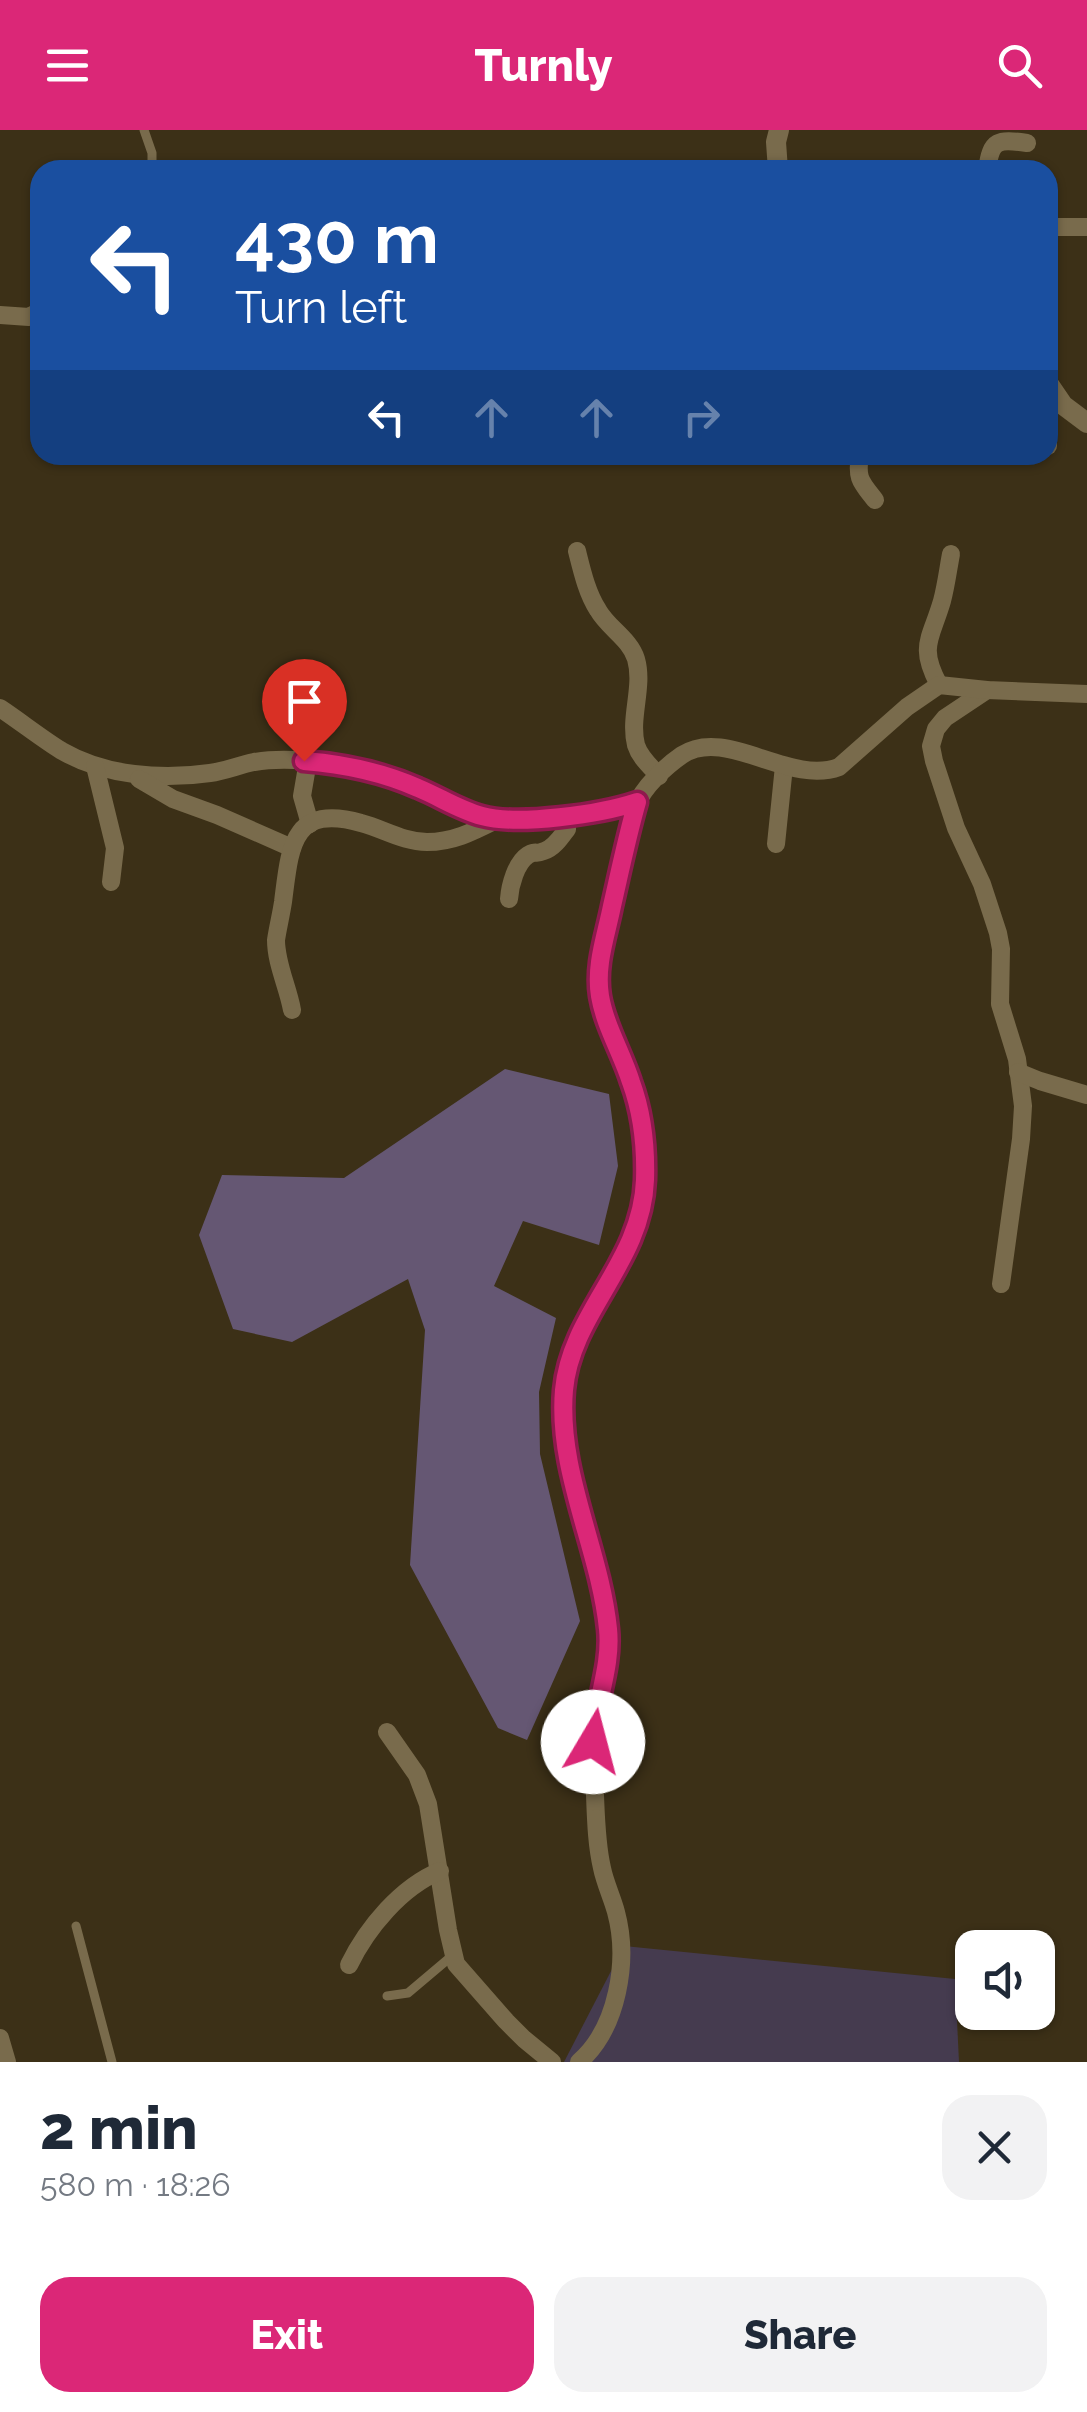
<!DOCTYPE html>
<html lang="en">
<head>
<meta charset="utf-8">
<style>
  :root { --surface:#fff; --page:#f2f2f3; --text:#1f2937; --muted:#747a83; --accent:#db2777 }
  body { margin:0; font-family:Raleway,sans-serif; background:var(--page); color:var(--text); height:100vh; display:flex; flex-direction:column; font-size:38px; white-space:nowrap }
  * { box-sizing:border-box; margin:0 }
  p { font-size:32px; color:var(--muted) }
  .icon { flex:none; width:55px; height:55px; fill:none; stroke:currentColor; stroke-width:2; stroke-linecap:round; stroke-linejoin:round }
  .map { position:relative; height:1932px; overflow:hidden }
  .drawer { display:flex; flex-direction:column; background:var(--surface); flex:1 }
  .drawer>* { flex:none }
  .guide { position:absolute; left:30px; top:30px; width:1028px; height:305px; border-radius:30px; box-shadow:0 2px 8px #0004; background:#1a4fa0; color:#fff; overflow:hidden }
  .buttons { position:absolute; left:955px; top:1800px; display:grid; gap:20px }
  .buttons a { display:grid; place-items:center; width:100px; height:100px; border-radius:20px; background:var(--surface); box-shadow:0 2px 8px #0004; font-size:50px }
  .pin { position:absolute; display:grid; place-items:center; width:85px; height:85px; color:#fff; margin:-102px -42px; border-radius:50% 50% 50% 0; rotate:-45deg; box-shadow:0 0 10px #0007 }
  .pin .icon { rotate:45deg }
  .me { position:absolute; width:110px; margin:-55px; rotate:8deg; stroke-linejoin:round; filter:drop-shadow(0 0 8px #0008) }
  .turn { display:flex; align-items:center; gap:35px; height:210px; padding:0 40px; font-size:45px }
  .turn .icon { width:130px; height:130px; stroke-width:2.5 }
  .turn b { display:block; font-size:70px; line-height:85px }
  .lanes { display:flex; align-items:center; height:95px; padding:0 40px; background:#0003; justify-content:center; gap:50px; direction:ltr }
  .lanes .off { opacity:.35 }
  .round { display:grid; place-items:center; flex:none; width:105px; height:105px; border-radius:30px; background:var(--page) }
  .headline { display:flex; align-items:center; justify-content:space-between; height:170px; padding:0 40px }
  h1 { font-size:60px; font-weight:800; line-height:75px }
  .cta { display:flex; gap:20px; margin-top:auto; padding:20px 40px }
  .cta a { flex:1; height:115px; border-radius:30px; background:var(--accent); color:#fff; font-size:40px; font-weight:800; line-height:115px; text-align:center }
  .cta a+a { background:var(--page); color:var(--text) }
  header { display:flex; justify-content:space-between; align-items:center; height:130px; padding:0 40px; background:var(--accent); color:#fff; font-size:45px; font-weight:800 }
  .map>svg:first-child { display:block }
</style>
</head>
<body>
<header><svg class="icon" aria-label="menu" viewBox="0 0 24 24"><path d="M4 6h16M4 12h16M4 18h16"/></svg>Turnly<svg class="icon" aria-label="search" viewBox="0 0 24 24"><circle cx="10" cy="10" r="6"/><path d="M15 15l6 6"/></svg></header>
<div class="map">
<svg width="1087" height="1932" viewBox="0 0 1087 1932">
  <rect width="100%" height="100%" fill="#3c3017"/>
  <!-- green -->
  <path fill="#453b4f" d="M624 1816 955 1849 959 1932H564Z"/>
  <!-- water -->
  <path fill="#655773" d="M505 939 609 964 618 1036 599 1115 523 1091 494 1156 556 1188 539 1262 540 1324 580 1491 527 1610 498 1598 410 1435 425 1200 408 1149 292 1212 233 1199 199 1105 222 1045 344 1048Z"/>
  <g fill="none" stroke-linecap="round" stroke-linejoin="round">
    <!-- service -->
    <g stroke="#796b4c" stroke-width="9">
      <path d="M144 0 152 23V40"/>
      <path d="M76 1796 112 1932"/>
      <path d="M387 1866 408 1863 453 1825"/>
    </g>
    <!-- minor -->
    <g stroke="#796b4c" stroke-width="18">
      <path d="M987 40C991 9 998 9 1027 13"/>
      <path d="M1048 97H1087"/>
      <path d="M0 185 29 187 40 181"/>
      <path d="M1048 307V316"/>
      <path d="M860 325C856 349 861 352 875 370"/>
      <path d="M577 421C582 441 587 463 598 480 608 498 630 509 636 529 644 557 629 587 636 615 640 628 651 637 659 646"/>
      <path d="M939 555C918 516 931 509 942 471 946 456 948 440 951 424"/>
      <path d="M987 560 945 588 936 599 931 616 934 631 956 698 982 754 998 803 1001 819 1000 874 1017 929 1023 976 1021 1009 1001 1154"/>
      <path d="M0 578C21 592 41 608 62 621 105 646 162 650 210 643 225 641 239 635 254 632 278 628 306 630 330 633 360 637 390 646 417 657 441 667 461 683 487 687 529 695 596 686 637 673"/>
      <path d="M308 631 302 666 310 694"/>
      <path d="M95 636 115 718 111 752"/>
      <path d="M139 649 173 669 217 685 292 718"/>
      <path d="M776 714 784 636"/>
      <path d="M509 769C510 755 516 733 528 725 538 720 534 725 544 721 554 718 561 707 567 699L563 686"/>
      <path d="M292 880C288 857 276 834 276 810 278 797 281 785 283 772 290 718 291 673 361 693 384 699 403 712 427 712 455 712 476 700 500 688"/>
      <path d="M1018 942 1040 951 1087 965"/>
      <path d="M387 1602 417 1645 428 1674 448 1800 456 1834 506 1891 524 1909 552 1932"/>
      <path d="M349 1835C367 1798 401 1757 440 1741"/>
      <path d="M0 1908 7 1932"/>
      <path d="M579 1932C618 1898 629 1830 616 1782 612 1767 605 1753 602 1738 595 1708 596 1675 594 1645 593 1625 591 1604 595 1583 600 1555 611 1530 608 1500 601 1419 555 1340 565 1258 573 1178 647 1128 645 1044 645 1014 641 981 631 952 622 923 605 895 600 865 595 834 607 804 613 774 619 742 623 707 636 676 643 657 666 636 682 625 726 596 789 656 839 637L907 577 939 555 987 560 1087 564"/>
    </g>
    <!-- tertiary -->
    <g stroke="#796b4c" stroke-width="20">
      <path d="M778 40 776 12 779 0"/>
      <path d="M1048 253 1063 275 1087 293"/>
    </g>
  </g>
  <g fill="none" stroke-linecap="round" stroke-linejoin="round">
    <!-- route casing -->
    <g stroke="#8e194d" stroke-width="25">
      <path id="route" d="M304 631C343 634 382 642 418 658 440 667 459 680 482 686 518 696 601 684 637 672 627 707 620 741 612 776 606 806 595 835 600 866 605 896 622 923 631 952 642 982 646 1018 645 1050 642 1133 571 1182 564 1260 557 1342 600 1419 608 1499 612 1537 595 1573 593 1612"/>
    </g>
    <!-- route -->
    <use href="#route" stroke="#db2777" stroke-width="18"/>
  </g>
</svg>
<div class="buttons">
<a><svg class="icon" aria-label="sound" viewBox="0 0 24 24"><path d="M4 9h4l5-4v14l-5-4H4zM17 9q2 3 0 6"/></svg></a>
</div>
<div class="pin" style="left:304px;top:631px;background:#d93025"><svg class="icon" aria-label="arrive" viewBox="0 0 24 24"><path d="M6 21V4h12l-3 4 3 4H6"/></svg></div>
<svg class="me" style="left:593px;top:1612px" viewBox="-20 -20 40 40"><circle r="19" fill="#fff"/><path d="M0-13L10 11 0 6-10 11z" fill="#db2777"/></svg>
<div class="guide">
<div class="turn"><svg class="icon" aria-label="left" viewBox="0 0 24 24"><path d="M17 20v-9H6M10 6l-5 5 5 5"/></svg><div><b>430 m</b>Turn left</div></div>
<div class="lanes"><svg class="icon" aria-label="left" viewBox="0 0 24 24"><path d="M17 20v-9H6M10 6l-5 5 5 5"/></svg><svg class="icon off" aria-label="ahead" viewBox="0 0 24 24"><path d="M12 20V5M6 11l6-6 6 6"/></svg><svg class="icon off" aria-label="ahead" viewBox="0 0 24 24"><path d="M12 20V5M6 11l6-6 6 6"/></svg><svg class="icon off" aria-label="right" viewBox="0 0 24 24"><path d="M7 20v-9h11M14 6l5 5-5 5"/></svg></div>
</div>
</div>
<section class="drawer">
<div class="headline"><div><h1>2 min</h1><p>580 m · 18:26</p></div><a class="round"><svg class="icon" aria-label="close" viewBox="0 0 24 24"><path d="M6 6l12 12M18 6L6 18"/></svg></a></div>
<div class="cta"><a>Exit</a><a>Share</a></div>
</section>
</body>
</html>
